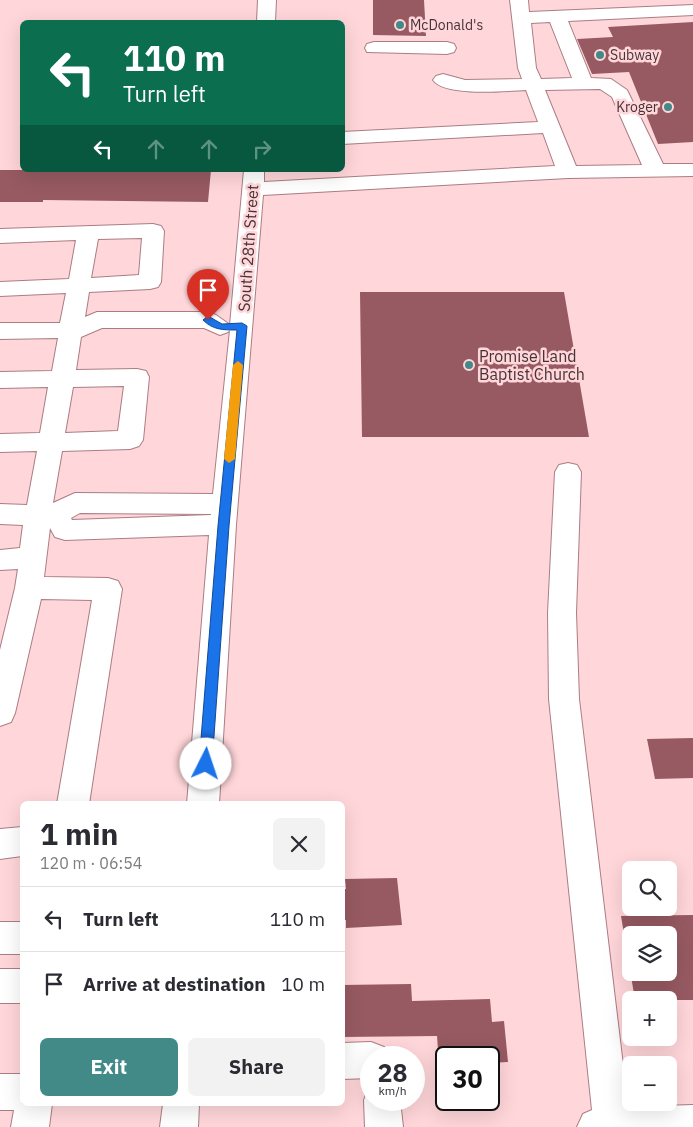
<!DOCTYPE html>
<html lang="en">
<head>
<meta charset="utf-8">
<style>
  :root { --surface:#fff; --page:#f2f2f3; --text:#2b2b33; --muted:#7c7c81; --line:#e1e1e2; --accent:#428a87 }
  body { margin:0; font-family:"IBM Plex Sans",sans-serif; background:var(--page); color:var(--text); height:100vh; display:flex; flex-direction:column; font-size:19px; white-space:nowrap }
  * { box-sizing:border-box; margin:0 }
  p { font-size:16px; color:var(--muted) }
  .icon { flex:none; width:28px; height:28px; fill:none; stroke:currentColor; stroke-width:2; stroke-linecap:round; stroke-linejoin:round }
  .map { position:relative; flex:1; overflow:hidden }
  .sheet { position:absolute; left:20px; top:801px; width:325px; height:305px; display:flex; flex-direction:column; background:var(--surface); border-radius:8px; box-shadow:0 5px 20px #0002 }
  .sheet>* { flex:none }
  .hud { position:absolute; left:20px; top:20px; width:325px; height:152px; border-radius:8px; box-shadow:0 5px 20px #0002; background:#0b6e4f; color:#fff; overflow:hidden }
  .tools { position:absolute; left:622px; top:861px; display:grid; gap:10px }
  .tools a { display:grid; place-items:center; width:55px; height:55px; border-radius:8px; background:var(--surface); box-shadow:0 5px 20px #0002; font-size:25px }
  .speed { position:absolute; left:360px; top:1046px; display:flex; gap:10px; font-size:25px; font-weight:700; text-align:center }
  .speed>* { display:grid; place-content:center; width:65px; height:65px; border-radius:50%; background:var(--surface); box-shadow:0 5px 20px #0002; line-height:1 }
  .speed small { font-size:12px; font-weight:400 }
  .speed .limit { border:2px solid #111; border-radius:8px; background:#fff; color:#111 }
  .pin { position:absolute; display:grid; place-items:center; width:42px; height:42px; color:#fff; margin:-51px -21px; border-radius:50% 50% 50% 0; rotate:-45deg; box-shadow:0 0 5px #0007 }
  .pin .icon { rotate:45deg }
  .me { position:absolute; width:55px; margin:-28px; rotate:4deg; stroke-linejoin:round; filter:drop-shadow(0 0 4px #0008) }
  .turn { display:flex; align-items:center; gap:18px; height:105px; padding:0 20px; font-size:22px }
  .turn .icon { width:65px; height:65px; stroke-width:2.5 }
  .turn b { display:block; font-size:35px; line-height:42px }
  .lanes { display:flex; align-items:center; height:48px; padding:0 20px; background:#0003; justify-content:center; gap:25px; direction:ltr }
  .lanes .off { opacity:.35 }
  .round { display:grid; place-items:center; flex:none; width:52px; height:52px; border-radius:8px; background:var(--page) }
  .overview { display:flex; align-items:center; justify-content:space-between; height:85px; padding:0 20px }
  h1 { font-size:30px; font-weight:700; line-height:38px }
  .action { display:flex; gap:10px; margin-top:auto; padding:10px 20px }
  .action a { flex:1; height:58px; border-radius:8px; background:var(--accent); color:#fff; font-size:20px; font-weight:700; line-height:58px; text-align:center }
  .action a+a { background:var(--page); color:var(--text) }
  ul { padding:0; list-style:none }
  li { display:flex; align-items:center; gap:15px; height:65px; padding:0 20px; border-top:1px solid var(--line) }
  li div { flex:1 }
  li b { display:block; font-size:19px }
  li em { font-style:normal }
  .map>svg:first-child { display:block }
</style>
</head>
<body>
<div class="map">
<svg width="693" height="1127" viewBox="0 0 693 1127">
  <rect width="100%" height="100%" fill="#ffd6da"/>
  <!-- building -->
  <g fill="#975a62" fill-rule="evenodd">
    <path d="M373 0H424L426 36 373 35Z"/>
    <path d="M693 22V142L658 144 629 72 592 74 577 39 613 37 608 27Z"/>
    <path d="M0 170H211L208 202 43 200V202H0Z"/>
    <path d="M360 292H564L589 437H362Z"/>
    <path d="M693 738V778L655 779 647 739Z"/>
    <path d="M397 878 402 925 346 928V920H342V889H346L345 879Z"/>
    <path d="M693 915V1000H635L621 916ZM631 935H669V972H631Z"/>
    <path d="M411 984 412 1001 490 999 492 1022 504 1021 508 1062 489 1063V1058H446V1064H439L437 1036 342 1037V985Z"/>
  </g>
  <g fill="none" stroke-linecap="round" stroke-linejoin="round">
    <!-- minor casing -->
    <g stroke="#ab7d82" stroke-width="2">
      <g id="minor">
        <path d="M258 0H276L275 22H257Z"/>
        <path d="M510 0H528L529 12 693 5V15L568 21 591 78 611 79 627 90 663 164H693V176L568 178 263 195 236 525 219 804H187L209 535 65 540 55 537 50 528 44 577 108 578 118 581 122 589 89 804H57L92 600 41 599 15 713 11 722 0 726V650L15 588 18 569 0 570V550L20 548 23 525 0 524V504L27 505 37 451 0 452V434L40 433 48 387 0 388V372L52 371 58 338 0 339V323H60L66 293 0 296V282L69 279 76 240 0 243V229L153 224 161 226 164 231 161 282 158 287 150 289 89 292 85 317 97 312H208L216 315 230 325 244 170H264V182L555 166 543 133 342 144V132L538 122 526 90C506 91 445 97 433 80L436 76 443 74 465 80 522 79 518 68ZM550 22 572 78 541 79 536 68 531 23ZM600 89 612 97 642 165 576 166 545 90ZM142 238 139 275 91 278 98 239ZM102 328H204L220 335 228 332 230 330 213 494 75 493 53 503 62 451 130 449 139 446 143 440 149 377 146 371 137 369 76 370 81 337ZM124 386 118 431 65 433 73 387ZM80 513 211 514V515L72 520 71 518Z"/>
        <path d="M374 42H447L454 44 456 48 454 52 447 54 367 52 365 48 367 44Z"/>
        <path d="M568 463 577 465 581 472 576 613 579 699 628 1107 693 1105V1127H577L583 1114 592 1110 549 699 548 613 555 472 559 465Z"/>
        <path d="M22 827V856L0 859V829Z"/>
        <rect x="0" y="922" width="22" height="32"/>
        <rect x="0" y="969" width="22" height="34"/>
        <path d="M371 1042 384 1047 388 1058H371V1078L342 1079V1043Z"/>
        <path d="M0 1074H22V1104H52L49 1127H11L14 1110H0Z"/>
        <path d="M371 1086V1100H400L403 1127H365L364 1100 369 1087Z"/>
        <path d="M163 1104H199L198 1127H160Z"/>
      </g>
    </g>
    <!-- minor -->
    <use href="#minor" fill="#fff" fill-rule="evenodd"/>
  </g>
  <!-- route -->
  <path fill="#1a73e8" stroke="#114b97" d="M208 316 222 324 242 323 247 326 229 526 212 764 210 768 206 770 201 768 199 764 218 526 237 330C223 330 213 330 203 320Z"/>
  <!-- slow -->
  <path fill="#f59e0b" d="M238 361 243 365 235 459 229 463 224 459 233 365Z"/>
  <!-- markers -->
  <g fill="#428a87" stroke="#ffd6da" stroke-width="2">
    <circle cx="400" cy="25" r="5"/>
    <circle cx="600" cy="55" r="5"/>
    <circle cx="668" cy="107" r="5"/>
    <circle cx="469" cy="365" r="5"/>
  </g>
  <g text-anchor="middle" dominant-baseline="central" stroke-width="5" stroke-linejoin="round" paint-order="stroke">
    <!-- far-poi labels -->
    <g font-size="14" fill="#473335" stroke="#ffd6da" text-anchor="start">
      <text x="410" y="25">McDonald's</text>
      <text x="610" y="55">Subway</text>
      <text x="658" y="107" text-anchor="end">Kroger</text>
    </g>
    <!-- street labels -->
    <g font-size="16" fill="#473335" stroke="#ffd6da">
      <text transform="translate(248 248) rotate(-86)">South 28th Street</text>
    </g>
    <!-- poi labels -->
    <g font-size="16" fill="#473335" stroke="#ffd6da" text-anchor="start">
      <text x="479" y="356">Promise Land<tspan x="479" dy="18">Baptist Church</tspan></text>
    </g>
  </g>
</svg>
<div class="tools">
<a><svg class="icon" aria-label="search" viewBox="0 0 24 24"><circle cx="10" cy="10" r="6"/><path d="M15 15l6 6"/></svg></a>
<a><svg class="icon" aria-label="layers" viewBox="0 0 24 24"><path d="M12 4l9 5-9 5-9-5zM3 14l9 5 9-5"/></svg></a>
<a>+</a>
<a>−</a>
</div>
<div class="speed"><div>28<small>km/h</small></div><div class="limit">30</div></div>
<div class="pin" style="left:208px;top:320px;background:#d93025"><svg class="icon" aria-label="arrive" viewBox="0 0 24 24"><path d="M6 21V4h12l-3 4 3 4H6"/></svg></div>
<svg class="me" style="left:206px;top:764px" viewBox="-20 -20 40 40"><circle r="19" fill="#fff"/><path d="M0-13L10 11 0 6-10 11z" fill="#1a73e8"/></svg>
<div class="hud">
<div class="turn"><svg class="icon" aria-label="left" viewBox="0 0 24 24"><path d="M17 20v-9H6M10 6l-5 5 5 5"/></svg><div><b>110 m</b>Turn left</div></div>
<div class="lanes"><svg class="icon" aria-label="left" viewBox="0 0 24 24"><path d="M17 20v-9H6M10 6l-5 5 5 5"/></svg><svg class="icon off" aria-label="ahead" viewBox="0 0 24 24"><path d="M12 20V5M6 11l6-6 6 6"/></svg><svg class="icon off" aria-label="ahead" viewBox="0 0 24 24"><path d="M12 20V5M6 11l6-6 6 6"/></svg><svg class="icon off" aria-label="right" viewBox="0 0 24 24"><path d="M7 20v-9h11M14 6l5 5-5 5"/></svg></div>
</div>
<section class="sheet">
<div class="overview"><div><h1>1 min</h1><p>120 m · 06:54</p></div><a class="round"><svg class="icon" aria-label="close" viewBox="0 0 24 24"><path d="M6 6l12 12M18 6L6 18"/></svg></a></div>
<ul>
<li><svg class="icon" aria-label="left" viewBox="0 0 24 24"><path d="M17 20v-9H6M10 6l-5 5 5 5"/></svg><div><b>Turn left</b></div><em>110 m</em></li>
<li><svg class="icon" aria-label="arrive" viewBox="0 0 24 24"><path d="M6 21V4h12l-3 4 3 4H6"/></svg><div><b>Arrive at destination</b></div><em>10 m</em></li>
</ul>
<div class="action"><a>Exit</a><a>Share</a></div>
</section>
</div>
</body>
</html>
